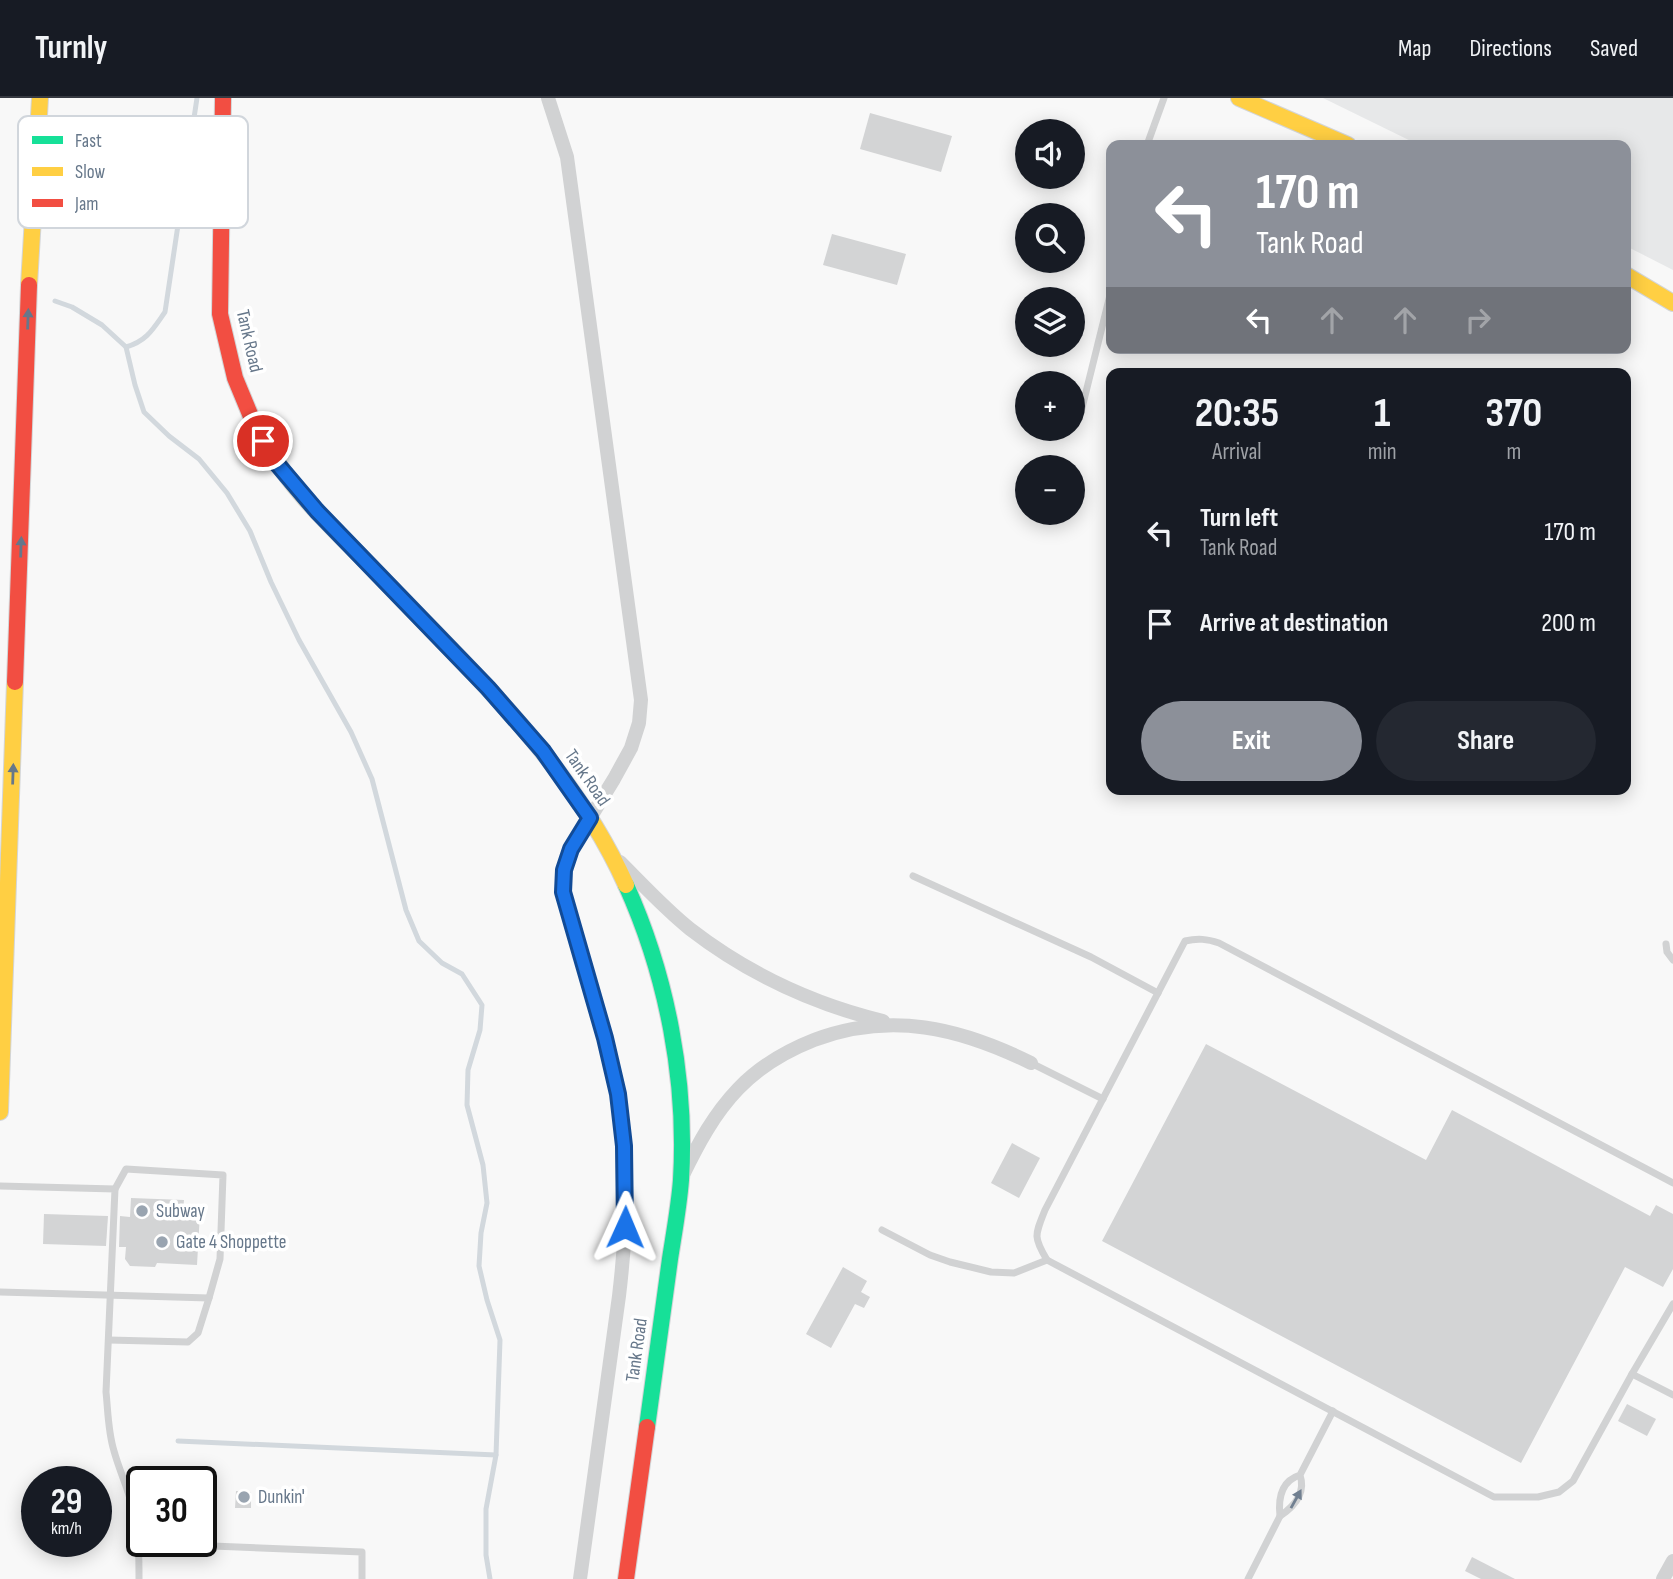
<!DOCTYPE html>
<html lang="en">
<head>
<meta charset="utf-8">
<style>
  :root { --surface:#171b24; --page:#242831; --text:#f1f3f6; --muted:#9ea1a6; --line:#363941; --accent:#8c9099 }
  body { margin:0; font-family:"Sofia Sans Condensed",sans-serif; background:var(--page); color:var(--text); height:100vh; display:flex; flex-direction:column; font-size:26px; white-space:nowrap }
  * { box-sizing:border-box; margin:0 }
  p { font-size:23px; color:var(--muted) }
  .icon { flex:none; width:38px; height:38px; fill:none; stroke:currentColor; stroke-width:2; stroke-linecap:round; stroke-linejoin:round }
  .map { position:relative; flex:1; overflow:hidden }
  .sheet { position:absolute; left:1106px; top:270px; width:525px; height:427px; display:flex; flex-direction:column; background:var(--surface); border-radius:14px; box-shadow:0 4px 18px #0003 }
  .sheet>* { flex:none }
  .hud { position:absolute; left:1106px; top:42px; width:525px; height:214px; border-radius:14px; box-shadow:0 4px 18px #0003; background:#8c9099; color:#fff; overflow:hidden }
  .tools { position:absolute; left:1015px; top:21px; display:grid; gap:14px }
  .tools a { display:grid; place-items:center; width:70px; height:70px; border-radius:50%; background:var(--surface); box-shadow:0 4px 18px #0003; font-size:35px }
  .speed { position:absolute; left:21px; top:1368px; display:flex; gap:14px; font-size:35px; font-weight:700; text-align:center }
  .speed>* { display:grid; place-content:center; width:91px; height:91px; border-radius:50%; background:var(--surface); box-shadow:0 4px 18px #0003; line-height:1 }
  .speed small { font-size:18px; font-weight:400 }
  .speed .limit { border:4px solid #111; border-radius:10px; background:#fff; color:#111 }
  .pin { position:absolute; display:grid; place-items:center; width:60px; height:60px; color:#fff; margin:-30px; border:4px solid #fff; border-radius:50%; box-shadow:0 2px 7px #0007 }
  .me { position:absolute; width:77px; margin:-38px; rotate:1deg; stroke-linejoin:round; filter:drop-shadow(0 0 5px #0008) }
  .turn { display:flex; align-items:center; gap:24px; height:147px; padding:0 35px; font-size:32px }
  .turn .icon { width:91px; height:91px; stroke-width:2.5 }
  .turn b { display:block; font-size:49px; line-height:60px }
  .lanes { display:flex; align-items:center; height:66px; padding:0 35px; background:#0003; justify-content:center; gap:35px; direction:ltr }
  .lanes .off { opacity:.35 }
  .eta { display:flex; justify-content:space-evenly; align-items:center; height:119px; text-align:center }
  .eta b { font-size:42px; font-weight:700; line-height:49px }
  .button { display:flex; gap:14px; margin-top:auto; padding:14px 35px }
  .button a { flex:1; height:80px; border-radius:42px; background:var(--accent); color:#fff; font-size:28px; font-weight:700; line-height:80px; text-align:center }
  .button a+a { background:var(--page); color:var(--text) }
  ul { padding:0; list-style:none }
  li { display:flex; align-items:center; gap:21px; height:91px; padding:0 35px }
  li div { flex:1 }
  li b { display:block; font-size:26px }
  li em { font-style:normal }
  header { display:flex; align-items:center; gap:42px; box-sizing:border-box; height:98px; padding:0 35px; background:var(--surface); border-bottom:2px solid var(--line) }
  header strong { font-size:33px }
  nav { display:flex; gap:38px; margin-inline-start:auto; font-size:24px }
  .map>svg:first-child { display:block }
</style>
</head>
<body>
<header>
<strong>Turnly</strong>
<nav><a>Map</a><a>Directions</a><a>Saved</a></nav>
</header>
<div class="map">
<svg width="1673" height="1481" viewBox="0 0 1673 1481">
  <rect width="100%" height="100%" fill="#f8f8f8"/>
  <!-- built -->
  <path fill="#e7e8e9" d="M1323 0H1673V172L1626 148V47H1419Z"/>
  <g fill="none" stroke-linecap="round" stroke-linejoin="round">
    <!-- stream -->
    <g stroke="#d2d8dd" stroke-width="5">
      <path d="M55 203 72 209 102 227 126 249 135 287 144 314 169 338 199 361 227 395 250 433 271 484 299 542 351 634 372 681 406 812 419 843 442 865 462 876 482 907 480 932 468 972 467 1007 483 1067 487 1105 481 1135 479 1168 487 1202 500 1242 496 1357 486 1411V1457L490 1481"/>
      <path d="M126 249C147 243 153 231 165 214L197 0"/>
      <path d="M178 1343 496 1357"/>
    </g>
  </g>
  <!-- building -->
  <g fill="#d3d4d5">
    <path d="M870 15 952 38 941 74 860 51Z"/>
    <path d="M832 136 906 156 897 187 823 167Z"/>
    <path d="M1206 946 1426 1062 1452 1012 1650 1118 1656 1107 1673 1116V1171L1663 1189 1625 1169 1521 1365 1102 1143Z"/>
    <path d="M1012 1045 1040 1060 1019 1100 991 1085Z"/>
    <path d="M131 1100 184 1102 183 1115H200L197 1167 157 1165 155 1169 130 1168 125 1161 126 1149H119L120 1118 130 1119Z"/>
    <path d="M44 1116 108 1118 106 1148 43 1146Z"/>
    <path d="M843 1169 867 1183 861 1194 870 1199 864 1210 855 1206 831 1250 806 1236Z"/>
    <path d="M1627 1306 1656 1321 1647 1338 1618 1323Z"/>
    <path d="M236 1393 251 1394V1410H235Z"/>
    <path d="M1472 1459 1515 1481H1481L1465 1473Z"/>
  </g>
  <g fill="none" stroke-linecap="round" stroke-linejoin="round">
    <!-- fast casing -->
    <g stroke="#d3d5d7" stroke-width="18">
      <path id="fast" d="M626 787C667 878 687 982 681 1082 679 1108 674 1135 670 1161 662 1217 655 1273 647 1329"/>
    </g>
    <!-- slow casing -->
    <g stroke="#d3d5d7" stroke-width="18">
      <g id="slow">
        <path d="M1239 0 1348 47"/>
        <path d="M1626 177 1673 205"/>
        <path d="M29 187 40 0"/>
        <path d="M268 350C295 397 339 435 376 474 468 570 571 664 626 787"/>
        <path d="M0 1014 15 584"/>
      </g>
    </g>
    <!-- jam casing -->
    <g stroke="#d3d5d7" stroke-width="18">
      <g id="jam">
        <path d="M223 0 220 216 235 280 252 321 268 350"/>
        <path d="M15 584 29 187"/>
        <path d="M626 1481 647 1329"/>
      </g>
    </g>
    <!-- lane -->
    <g stroke="#d1d2d3" stroke-width="7">
      <path d="M1147 47 1164 0"/>
      <path d="M1081 314 1111 193"/>
      <path d="M913 778 1091 859 1158 895"/>
      <path d="M1666 846 1667 854 1673 862"/>
      <path d="M1031 965 1103 1001"/>
      <path d="M1673 1085 1219 845C1207 841 1198 840 1185 843L1045 1112C1035 1137 1033 1139 1047 1162L1494 1399H1538L1559 1394 1573 1383 1632 1276 1673 1206"/>
      <path d="M0 1088 115 1091 106 1294C108 1313 108 1334 114 1353 120 1375 130 1394 134 1416 139 1437 139 1459 139 1481"/>
      <path d="M882 1132 930 1157 950 1164 991 1174 1014 1175 1047 1162"/>
      <path d="M0 1194 209 1200 220 1161 223 1077 126 1071 115 1091"/>
      <path d="M109 1242 188 1244 198 1235 209 1200"/>
      <path d="M1632 1276 1673 1297"/>
      <path d="M1300 1377C1306 1395 1295 1408 1280 1418 1278 1400 1281 1383 1300 1377L1333 1313"/>
      <path d="M138 1445 362 1454V1481"/>
      <path d="M1248 1481 1280 1418"/>
    </g>
    <!-- street -->
    <g stroke="#d1d2d3" stroke-width="14">
      <path d="M548 0 567 59 641 602 639 625 631 650 614 681 571 751 564 772 563 794C582 861 606 927 618 996 630 1062 627 1131 619 1198L580 1481"/>
      <path d="M620 764C643 787 665 811 690 831 747 875 813 906 883 923"/>
      <path d="M683 1077C698 1046 714 1016 738 991 759 969 786 953 814 942 891 913 960 930 1031 965"/>
      <path d="M1663 1481 1673 1463"/>
    </g>
    <!-- fast -->
    <use href="#fast" stroke="#16e098" stroke-width="16"/>
    <!-- slow -->
    <use href="#slow" stroke="#ffcf43" stroke-width="16"/>
    <!-- jam -->
    <use href="#jam" stroke="#f24e42" stroke-width="16"/>
  </g>
  <!-- one-way arrows -->
  <defs><path id="oneway-solid" d="M-6-.8H1V-3.2L6.5 0L1 3.2V.8H-6Z" transform="scale(1.75)"/></defs>
  <g fill="#66778a">
    <use href="#oneway-solid" transform="translate(28 221) rotate(-88)"/>
    <use href="#oneway-solid" transform="translate(21 449) rotate(-88)"/>
    <use href="#oneway-solid" transform="translate(13 676) rotate(-88)"/>
  </g>
  <use fill="#718091" href="#oneway-solid" transform="translate(1296 1401) rotate(-61)"/>
  <g fill="none" stroke-linecap="round" stroke-linejoin="round">
    <!-- route casing -->
    <g stroke="#114b97" stroke-width="18">
      <path id="route" d="M263 343 278 367 317 413 488 590 543 653 590 720 571 751 564 772 563 794 605 940 618 996 624 1048 625 1129"/>
    </g>
    <!-- route -->
    <use href="#route" stroke="#1a73e8" stroke-width="12"/>
  </g>
  <!-- markers -->
  <g fill="#99a4b0" stroke="#fff" stroke-width="2.5">
    <circle cx="142" cy="1113" r="7"/>
    <circle cx="162" cy="1144" r="7"/>
    <circle cx="244" cy="1399" r="7"/>
  </g>
  <g text-anchor="middle" dominant-baseline="central" stroke-width="7" stroke-linejoin="round" paint-order="stroke">
    <!-- street labels -->
    <g font-size="19" fill="#66778a" stroke="#fff">
      <text transform="translate(249 243) rotate(77)">Tank Road</text>
      <text transform="translate(587 680) rotate(55)">Tank Road</text>
      <text transform="translate(637 1252) rotate(-82)">Tank Road</text>
    </g>
    <!-- poi labels -->
    <g font-size="19" fill="#66778a" stroke="#fff" text-anchor="start">
      <text x="156" y="1113">Subway</text>
      <text x="176" y="1144">Gate 4 Shoppette</text>
      <text x="258" y="1399">Dunkin'</text>
    </g>
  </g>
  <!-- legend -->
  <rect x="18" y="18" width="230" height="112" rx="10" fill="#fff" stroke="#d1d6dc" stroke-width="2"/>
  <rect x="32" y="38" width="31" height="8" fill="#16e098"/>
  <rect x="32" y="69" width="31" height="9" fill="#ffcf43"/>
  <rect x="32" y="101" width="31" height="8" fill="#f24e42"/>
  <g font-size="19" fill="#66778a">
    <text x="75" y="49">Fast</text>
    <text x="75" y="80">Slow</text>
    <text x="75" y="112">Jam</text>
  </g>
</svg>
<div class="tools">
<a><svg class="icon" aria-label="sound" viewBox="0 0 24 24"><path d="M4 9h4l5-4v14l-5-4H4zM17 9q2 3 0 6"/></svg></a>
<a><svg class="icon" aria-label="search" viewBox="0 0 24 24"><circle cx="10" cy="10" r="6"/><path d="M15 15l6 6"/></svg></a>
<a><svg class="icon" aria-label="layers" viewBox="0 0 24 24"><path d="M12 4l9 5-9 5-9-5zM3 14l9 5 9-5"/></svg></a>
<a>+</a>
<a>−</a>
</div>
<div class="speed"><div>29<small>km/h</small></div><div class="limit">30</div></div>
<div class="pin" style="left:263px;top:343px;background:#d93025"><svg class="icon" aria-label="arrive" viewBox="0 0 24 24"><path d="M6 21V4h12l-3 4 3 4H6"/></svg></div>
<svg class="me" style="left:625px;top:1129px" viewBox="-20 -20 40 40"><path d="M0-17L14 15 0 8-14 15z" fill="#1a73e8" stroke="#fff" stroke-width="4"/></svg>
<div class="hud">
<div class="turn"><svg class="icon" aria-label="left" viewBox="0 0 24 24"><path d="M17 20v-9H6M10 6l-5 5 5 5"/></svg><div><b>170 m</b>Tank Road</div></div>
<div class="lanes"><svg class="icon" aria-label="left" viewBox="0 0 24 24"><path d="M17 20v-9H6M10 6l-5 5 5 5"/></svg><svg class="icon off" aria-label="ahead" viewBox="0 0 24 24"><path d="M12 20V5M6 11l6-6 6 6"/></svg><svg class="icon off" aria-label="ahead" viewBox="0 0 24 24"><path d="M12 20V5M6 11l6-6 6 6"/></svg><svg class="icon off" aria-label="right" viewBox="0 0 24 24"><path d="M7 20v-9h11M14 6l5 5-5 5"/></svg></div>
</div>
<section class="sheet">
<div class="eta">
<div><b>20:35</b><p>Arrival</p></div>
<div><b>1</b><p>min</p></div>
<div><b>370</b><p>m</p></div>
</div>
<ul>
<li><svg class="icon" aria-label="left" viewBox="0 0 24 24"><path d="M17 20v-9H6M10 6l-5 5 5 5"/></svg><div><b>Turn left</b><p>Tank Road</p></div><em>170 m</em></li>
<li><svg class="icon" aria-label="arrive" viewBox="0 0 24 24"><path d="M6 21V4h12l-3 4 3 4H6"/></svg><div><b>Arrive at destination</b></div><em>200 m</em></li>
</ul>
<div class="button"><a>Exit</a><a>Share</a></div>
</section>
</div>
</body>
</html>
